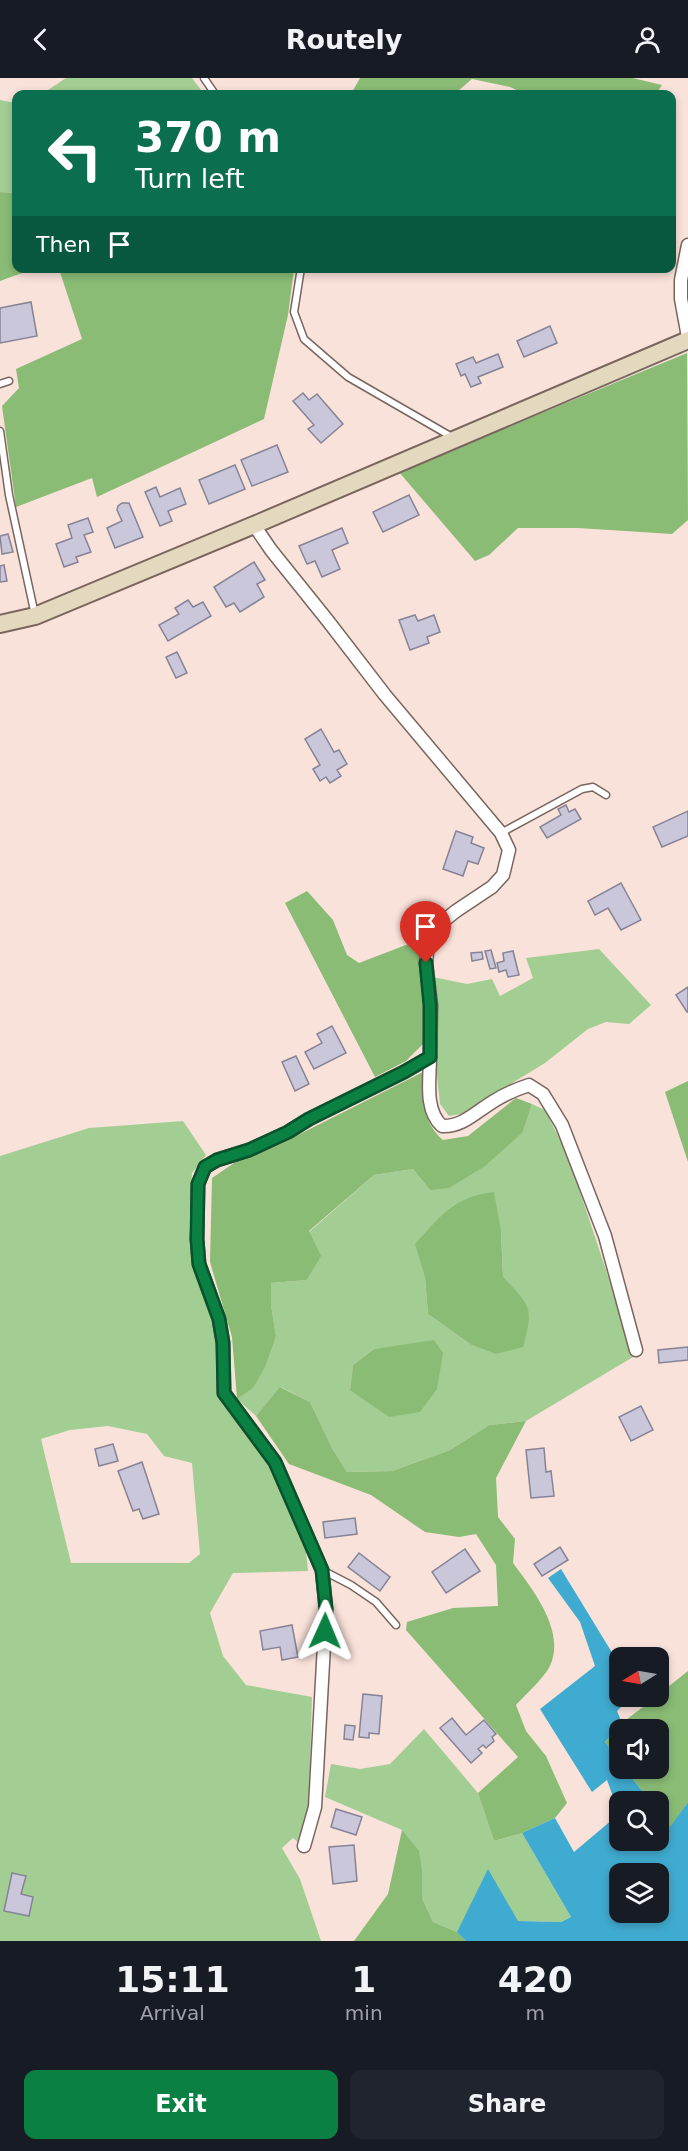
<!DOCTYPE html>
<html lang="en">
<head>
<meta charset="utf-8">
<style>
  :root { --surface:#171b24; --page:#20242c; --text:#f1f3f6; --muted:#9ea1a6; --accent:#0b8043 }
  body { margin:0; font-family:"DejaVu Sans",sans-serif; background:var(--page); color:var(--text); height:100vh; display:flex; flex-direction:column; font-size:22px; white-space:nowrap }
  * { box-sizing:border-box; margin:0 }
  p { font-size:20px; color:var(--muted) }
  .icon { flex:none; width:33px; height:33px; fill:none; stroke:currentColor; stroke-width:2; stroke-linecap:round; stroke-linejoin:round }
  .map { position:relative; height:1863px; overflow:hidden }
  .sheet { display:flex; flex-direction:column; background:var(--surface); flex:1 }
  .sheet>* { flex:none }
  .guide { position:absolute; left:12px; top:12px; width:664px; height:183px; border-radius:12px; box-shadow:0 3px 9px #0003; background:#0b6e4f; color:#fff; overflow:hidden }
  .needle { width:39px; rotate:259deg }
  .controls { position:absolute; left:609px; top:1569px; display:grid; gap:12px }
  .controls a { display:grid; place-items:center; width:60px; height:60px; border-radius:12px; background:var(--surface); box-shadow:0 3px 9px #0003; font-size:30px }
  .pin { position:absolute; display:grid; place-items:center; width:51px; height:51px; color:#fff; margin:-62px -26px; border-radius:50% 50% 50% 0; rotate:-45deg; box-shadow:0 0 6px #0007 }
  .pin .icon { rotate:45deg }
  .me { position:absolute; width:66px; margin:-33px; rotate:1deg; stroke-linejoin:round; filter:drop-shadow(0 0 4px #0008) }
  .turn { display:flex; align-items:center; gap:21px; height:126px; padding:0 24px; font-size:27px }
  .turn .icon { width:78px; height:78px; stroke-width:2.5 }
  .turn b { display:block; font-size:42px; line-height:51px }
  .then { display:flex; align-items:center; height:57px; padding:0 24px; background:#0003; gap:12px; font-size:22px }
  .eta { display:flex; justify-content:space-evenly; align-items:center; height:102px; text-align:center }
  .eta b { font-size:36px; font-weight:700; line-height:42px }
  .cta { display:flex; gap:12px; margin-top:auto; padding:12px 24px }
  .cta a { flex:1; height:69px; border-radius:12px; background:var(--accent); color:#fff; font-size:24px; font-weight:700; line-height:69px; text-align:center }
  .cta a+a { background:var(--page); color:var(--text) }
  header { display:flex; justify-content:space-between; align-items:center; height:78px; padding:0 24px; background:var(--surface); font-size:27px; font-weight:700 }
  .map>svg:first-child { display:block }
</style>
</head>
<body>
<header><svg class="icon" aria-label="back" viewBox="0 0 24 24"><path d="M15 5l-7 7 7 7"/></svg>Routely<svg class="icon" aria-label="person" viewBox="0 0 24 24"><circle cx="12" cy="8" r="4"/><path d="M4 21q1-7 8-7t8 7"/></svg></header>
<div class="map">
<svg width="688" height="1863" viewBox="0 0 688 1863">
  <rect width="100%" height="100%" fill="#f9e2da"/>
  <!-- green -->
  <g fill="#a3ce93" fill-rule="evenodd">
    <path d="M66 0H192L204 16H42Z"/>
    <path d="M0 22 16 25V115L0 114Z"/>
    <path d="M599 871 651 927 629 946 606 944 588 951 545 985 461 1036 449 1038 440 1026 436 989 433 899 467 906 492 901 500 918 533 900 526 880Z"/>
    <path d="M532 1026 545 1032 568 1078 606 1192 633 1279 526 1343 489 1347 450 1372 392 1393 347 1394 332 1370 310 1324 281 1309 256 1338 237 1321 253 1309 276 1258 271 1227V1205L307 1202 320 1178 309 1154 374 1097 413 1091 430 1112 523 1054ZM501 1153 503 1198 514 1211 470 1266 428 1236 425 1199ZM411 1267 350 1312 353 1287 374 1271Z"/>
    <path d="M183 1043 206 1077 192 1095 189 1151 194 1185 217 1249 220 1312 275 1395 306 1473 308 1493 233 1495 210 1535 223 1578 246 1607 312 1619 309 1728 298 1764 293 1760 282 1770 300 1801 321 1863H0V1078L89 1050ZM108 1348 147 1356 164 1378 192 1385 200 1476 189 1485H71L41 1361 70 1352Z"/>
    <path d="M424 1651 478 1715 494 1763 522 1755 571 1839 561 1844 518 1843 466 1863 457 1854 433 1844 422 1820V1792L402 1752 325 1719 331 1686 360 1691 390 1686Z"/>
  </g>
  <!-- forest -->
  <g fill="#8abc76">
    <path d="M360 0H633L662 7 656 16H525L510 9 472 1 458 13V16H351Z"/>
    <path d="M0 114 16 115V190L33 191 0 203Z"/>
    <path d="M59 191H294L288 237 264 341 97 419 92 400 16 429 2 328 19 310 16 291 82 261Z"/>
    <path d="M687 275 688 442 672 456 578 450H518L489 477 475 483 399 394Z"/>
    <path d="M307 813 333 842 347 877 359 885 411 865H421L425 964 406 983 375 999 285 825Z"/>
    <path d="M423 994C423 1022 421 1042 443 1062L468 1058 516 1020 532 1026 523 1054 485 1088 449 1110 430 1112 413 1091 374 1097 309 1153 321 1178 307 1202 271 1205V1227L276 1258 265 1289 253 1310 237 1321 232 1259 210 1184 212 1100 237 1083 302 1055Z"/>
    <path d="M688 1003V1084L665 1014Z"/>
    <path d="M494 1114 501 1153 503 1198C529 1229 535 1226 523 1269L496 1276 470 1266 428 1236 425 1199 415 1166C441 1138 453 1119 494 1114Z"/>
    <path d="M434 1262 443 1275 437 1311 420 1334 389 1339 350 1312 353 1287 374 1271Z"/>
    <path d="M280 1309 310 1324 332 1370 347 1394 392 1393 450 1372 489 1347 526 1343 496 1400 498 1439 515 1461 513 1485C533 1512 566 1553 550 1588 544 1600 526 1616 516 1627L526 1653 546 1678 567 1725 555 1740 522 1755 494 1763 478 1715 518 1679 406 1552 407 1544 453 1530 498 1528 496 1487 476 1456 459 1459 425 1454 371 1417 289 1386 256 1338Z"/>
    <path d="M688 1593V1724L670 1750 659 1735 658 1724 650 1723 625 1691 658 1690V1652H620L619 1683 605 1664 622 1645 656 1619 658 1618 659 1616Z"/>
    <path d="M402 1752 419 1773 422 1792V1820L433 1844 457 1854 466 1863H354L388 1816Z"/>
  </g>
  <!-- water -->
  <g fill="#40abd0" fill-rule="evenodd">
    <path d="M561 1491 619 1586 620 1618 631 1619 617 1633 622 1645 605 1664 619 1683 620 1690 625 1691 650 1723 620 1724 619 1735 607 1702 592 1714 540 1631 595 1588 580 1544 548 1500Z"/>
    <path d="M688 1724V1863H466L457 1854 488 1791 518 1843 561 1844 571 1839 522 1755 555 1740 574 1774 619 1736 620 1762H658L659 1735 670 1749ZM620 1796H658V1834H620Z"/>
  </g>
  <!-- building -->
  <g fill="#cbc7db" stroke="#878396" stroke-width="1.5">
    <path d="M585 190H615V194L585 193Z"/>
    <path d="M31 224 37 258 0 265V230Z"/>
    <path d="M550 248 557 265 524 279 517 263Z"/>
    <path d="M498 276 503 289 478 299 481 305 471 309 465 296 461 298 456 286 473 279 476 285Z"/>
    <path d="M303 315 309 322 317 316 343 346 321 365 308 351 314 347 293 323Z"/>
    <path d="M277 367 288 394 252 408 241 382Z"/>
    <path d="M235 387 245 411 209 426 199 402Z"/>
    <path d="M156 409 160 419 180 410 186 426 168 433 172 443 160 448 145 414Z"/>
    <path d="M409 417 419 437 383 454 373 434Z"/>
    <path d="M122 425H129L143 459 115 470 107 450 122 443 117 432 118 428Z"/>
    <path d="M88 440 93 454 84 457 91 474 76 479 78 484 64 489 56 466 72 460 68 447Z"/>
    <path d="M342 450 348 465 332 472 340 491 322 499 315 483 307 486 299 468Z"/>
    <path d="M8 456 13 474 2 476 0 458Z"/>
    <path d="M254 484 265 502 257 506 264 519 240 534 234 525 226 529 214 509Z"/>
    <path d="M4 487 7 503 0 504V488Z"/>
    <path d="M188 522 193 529 203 524 211 538 168 563 159 547 179 536 175 530Z"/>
    <path d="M415 537 418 543 434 537 440 554 427 559 429 565 410 572 399 542Z"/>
    <path d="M177 574 187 595 176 600 166 579Z"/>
    <path d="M321 651 334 674 339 672 347 686 337 692 341 698 330 705 326 699 320 703 313 691 320 687 305 661Z"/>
    <path d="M566 727 569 734 575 731 581 741 547 760 540 749 561 737 558 731Z"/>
    <path d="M688 733V758L662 769 653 749Z"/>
    <path d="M456 753 473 759 471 765 484 770 478 786 468 783 463 798 443 791Z"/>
    <path d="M621 805 641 842 621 852 608 830 595 837 588 823Z"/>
    <path d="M491 872 496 890 490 891 485 873Z"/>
    <path d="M513 873 519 897 508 899 506 892 499 894 497 885 504 883 503 875Z"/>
    <path d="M482 874 483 881 472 883 471 875Z"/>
    <path d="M688 909V934H687L676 917Z"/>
    <path d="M332 948 346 975 314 991 305 974 322 965 317 956Z"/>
    <path d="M296 978 309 1006 295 1013 282 984Z"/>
    <path d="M688 1269V1282L659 1285 658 1272Z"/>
    <path d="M641 1328 653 1352 631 1363 619 1339Z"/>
    <path d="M113 1366 118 1383 99 1388 95 1371Z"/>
    <path d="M544 1370 546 1394 551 1393 554 1418 531 1420 526 1372Z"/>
    <path d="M142 1384 159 1436 143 1441 139 1431 133 1433 118 1393Z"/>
    <path d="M355 1440 357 1456 325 1460 323 1444Z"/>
    <path d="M560 1469 568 1482 542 1498 534 1486Z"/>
    <path d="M465 1471 480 1493 446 1515 432 1494Z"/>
    <path d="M359 1475 390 1499 380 1513 348 1489Z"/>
    <path d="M292 1547 298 1579 282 1582 280 1569 263 1572 260 1553Z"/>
    <path d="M363 1616 382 1618 379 1656 369 1655V1660L359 1659Z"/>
    <path d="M452 1640 466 1657 484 1642 496 1656 492 1659 494 1663 486 1670 483 1667 478 1671 482 1675 471 1685 440 1650Z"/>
    <path d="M345 1647 355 1648 353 1662 344 1661Z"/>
    <path d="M336 1731 362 1739 356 1757 331 1749Z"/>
    <path d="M354 1767 357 1803 333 1806 329 1769Z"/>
    <path d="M12 1795 26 1798 21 1816 33 1819 29 1838 4 1833Z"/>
  </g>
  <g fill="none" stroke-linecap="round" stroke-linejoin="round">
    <!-- lane casing -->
    <g stroke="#79655d" stroke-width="9">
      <g id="lane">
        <path d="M204 0 215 16"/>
        <path d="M301 190 294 234 304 261 348 299 452 359"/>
        <path d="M0 306 9 303"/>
        <path d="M0 353 9 417 35 537"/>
        <path d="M501 755 582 711 593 709 606 717"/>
        <path d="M322 1492 351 1507 376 1524 396 1547"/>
      </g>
    </g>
    <!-- street casing -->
    <g stroke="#79655d" stroke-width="15">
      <g id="street">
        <path d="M688 167 681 202V221L688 259"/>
        <path d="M254 447 271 472 328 543 385 617 501 755 509 772 503 797 492 809 456 833 431 853 428 863 426 885 431 927 430 979 404 994 309 1041 288 1054 249 1072 217 1082 205 1089 198 1106 197 1161 199 1186 219 1241 223 1265 224 1315 275 1384 322 1492 326 1531 315 1729 304 1768"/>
        <path d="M430 979C430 1001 424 1032 442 1048 463 1049 477 1033 494 1023 505 1016 517 1011 529 1007L543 1016 562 1047 605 1158 636 1272"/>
      </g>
    </g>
    <!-- secondary casing -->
    <g stroke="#79655d" stroke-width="20">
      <path id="secondary" d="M0 546 35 538 254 447 688 262"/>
    </g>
    <!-- lane -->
    <use href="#lane" stroke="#fff" stroke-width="6"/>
    <!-- street -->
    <use href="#street" stroke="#fff" stroke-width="12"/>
    <!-- secondary -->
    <use href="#secondary" stroke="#e4d9be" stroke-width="16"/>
  </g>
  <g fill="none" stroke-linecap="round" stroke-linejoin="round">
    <!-- route casing -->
    <g stroke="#07532c" stroke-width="15">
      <path id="route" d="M325 1553 326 1531 322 1492 275 1384 224 1315 223 1265 219 1241 199 1186 197 1161 198 1106 205 1089 217 1082 249 1072 288 1054 309 1041 404 994 430 979V927L426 885"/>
    </g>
    <!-- route -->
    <use href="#route" stroke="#0b8043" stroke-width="10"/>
  </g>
</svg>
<div class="controls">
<a><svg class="needle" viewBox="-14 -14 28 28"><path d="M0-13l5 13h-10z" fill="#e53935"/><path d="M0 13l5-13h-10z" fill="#9ea1a6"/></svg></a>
<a><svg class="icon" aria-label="sound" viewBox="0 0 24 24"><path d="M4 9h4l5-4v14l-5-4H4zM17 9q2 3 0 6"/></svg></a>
<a><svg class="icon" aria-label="search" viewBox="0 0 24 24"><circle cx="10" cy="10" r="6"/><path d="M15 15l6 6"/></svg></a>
<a><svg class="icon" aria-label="layers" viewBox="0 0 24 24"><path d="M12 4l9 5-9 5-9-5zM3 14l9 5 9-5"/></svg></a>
</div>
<div class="pin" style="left:426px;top:885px;background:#d93025"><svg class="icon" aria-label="arrive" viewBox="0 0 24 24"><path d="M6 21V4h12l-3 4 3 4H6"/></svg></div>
<svg class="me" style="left:325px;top:1553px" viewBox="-20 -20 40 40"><path d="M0-17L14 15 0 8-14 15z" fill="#0b8043" stroke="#fff" stroke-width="4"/></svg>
<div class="guide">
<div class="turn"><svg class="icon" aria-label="left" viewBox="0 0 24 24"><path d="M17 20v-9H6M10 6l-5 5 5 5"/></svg><div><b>370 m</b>Turn left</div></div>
<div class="then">Then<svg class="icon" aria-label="arrive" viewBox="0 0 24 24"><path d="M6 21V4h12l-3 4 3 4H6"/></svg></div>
</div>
</div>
<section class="sheet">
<div class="eta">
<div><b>15:11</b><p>Arrival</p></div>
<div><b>1</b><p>min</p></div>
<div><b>420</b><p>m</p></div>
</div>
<div class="cta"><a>Exit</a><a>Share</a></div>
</section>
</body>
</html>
